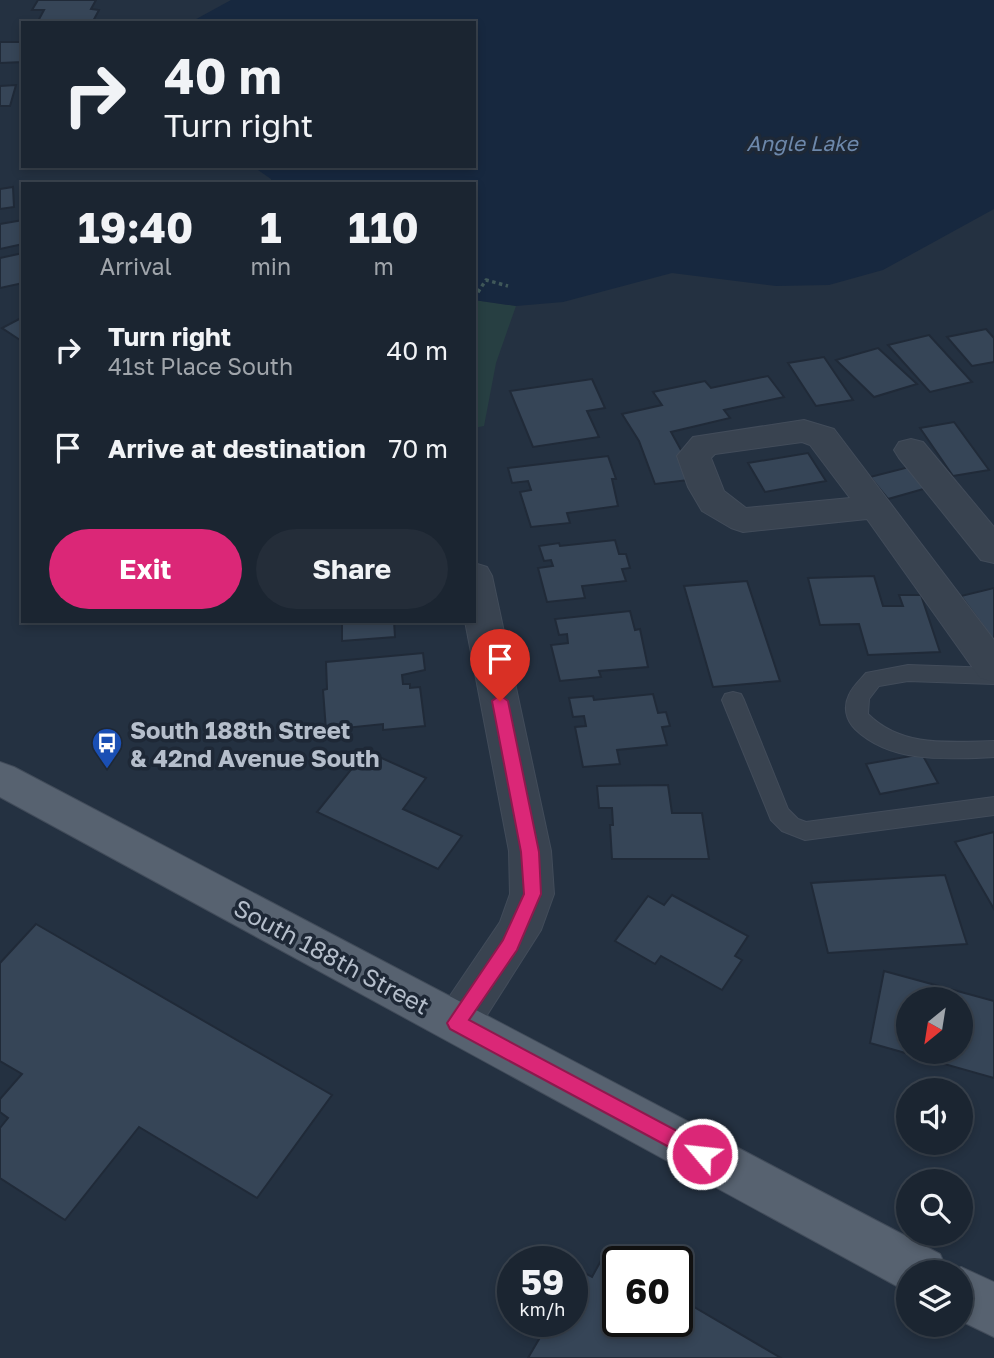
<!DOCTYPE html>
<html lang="en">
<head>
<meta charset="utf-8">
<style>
  :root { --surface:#1b2531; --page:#242d39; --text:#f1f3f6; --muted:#a0a5ab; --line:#39424d; --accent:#db2777 }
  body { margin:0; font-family:"Golos Text",sans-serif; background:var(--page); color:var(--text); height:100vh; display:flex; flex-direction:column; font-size:26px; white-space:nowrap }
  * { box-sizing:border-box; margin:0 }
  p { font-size:23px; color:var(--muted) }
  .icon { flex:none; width:38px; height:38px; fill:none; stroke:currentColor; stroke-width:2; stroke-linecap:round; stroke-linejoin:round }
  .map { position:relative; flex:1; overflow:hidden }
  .drawer { position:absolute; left:21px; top:182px; width:455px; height:441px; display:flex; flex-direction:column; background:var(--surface); border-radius:0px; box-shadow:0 4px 10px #0003,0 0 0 2px var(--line) }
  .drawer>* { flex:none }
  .guide { position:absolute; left:21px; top:21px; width:455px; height:147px; border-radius:0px; box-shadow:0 4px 10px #0003,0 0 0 2px var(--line); background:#1b2531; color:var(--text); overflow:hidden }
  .needle { width:46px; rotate:210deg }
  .controls { position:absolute; left:896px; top:987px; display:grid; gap:14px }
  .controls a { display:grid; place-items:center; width:77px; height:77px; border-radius:50%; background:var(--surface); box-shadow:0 4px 10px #0003,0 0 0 2px var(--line); font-size:35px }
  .speed { position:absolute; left:497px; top:1246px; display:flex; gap:14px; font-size:35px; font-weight:700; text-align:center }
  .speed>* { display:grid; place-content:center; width:91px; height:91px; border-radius:50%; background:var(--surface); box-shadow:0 4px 10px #0003,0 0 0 2px var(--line); line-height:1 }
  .speed small { font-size:18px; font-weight:400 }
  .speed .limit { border:4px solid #111; border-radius:10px; background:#fff; color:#111 }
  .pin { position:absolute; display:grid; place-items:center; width:60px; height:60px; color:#fff; margin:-72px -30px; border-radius:50% 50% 50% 0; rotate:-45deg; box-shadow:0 0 7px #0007 }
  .pin .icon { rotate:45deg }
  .me { position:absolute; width:77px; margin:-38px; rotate:298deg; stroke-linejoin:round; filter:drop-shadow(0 0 5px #0008) }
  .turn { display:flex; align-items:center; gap:24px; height:147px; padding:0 28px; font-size:32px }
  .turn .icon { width:91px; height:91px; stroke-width:2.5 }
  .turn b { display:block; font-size:49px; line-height:60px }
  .eta { display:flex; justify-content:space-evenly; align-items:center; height:119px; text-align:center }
  .eta b { font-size:42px; font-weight:700; line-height:49px }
  .button { display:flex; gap:14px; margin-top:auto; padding:14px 28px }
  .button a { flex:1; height:80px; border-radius:42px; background:var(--accent); color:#fff; font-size:28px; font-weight:700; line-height:80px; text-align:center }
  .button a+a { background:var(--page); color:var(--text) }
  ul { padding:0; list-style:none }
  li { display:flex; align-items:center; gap:21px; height:98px; padding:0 28px }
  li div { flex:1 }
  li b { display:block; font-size:26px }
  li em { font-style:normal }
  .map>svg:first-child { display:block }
</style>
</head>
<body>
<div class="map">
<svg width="994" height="1358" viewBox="0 0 994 1358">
  <rect width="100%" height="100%" fill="#243141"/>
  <!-- green -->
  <path fill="#273f42" d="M474 300 516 306 496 363 484 426 474 428Z"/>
  <!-- water -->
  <path fill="#17283f" d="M231 0H994V209L883 270 829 285 776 286 672 273 563 302 516 306 474 300V184H272L271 179 252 166H474V23H189Z"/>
  <!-- building -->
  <g fill="#364557" stroke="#202a38" stroke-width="2" fill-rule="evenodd">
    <path d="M38 0H96L91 9 99 10 92 23H37L44 10H32Z"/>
    <path d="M0 42H23V62L0 63Z"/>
    <path d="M16 85 10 106H0V86Z"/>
    <path d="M13 187 14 207 0 209V189Z"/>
    <path d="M23 220V244L0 249V224Z"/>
    <path d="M23 253V283L0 288V258Z"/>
    <path d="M23 317V342L2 328Z"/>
    <path d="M986 329 994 338V362L972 366 947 337Z"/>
    <path d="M929 335 972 382 930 392 888 345Z"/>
    <path d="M878 348 917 384 874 397 836 360Z"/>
    <path d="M824 357 853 400 816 406 788 363Z"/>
    <path d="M768 376 784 397 724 410 730 418 671 432 697 479 655 484 639 441 622 414 662 405 653 392 705 381 711 388Z"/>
    <path d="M592 379 605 408 587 411 599 437 533 447 510 391Z"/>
    <path d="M954 422 989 470 953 476 920 428Z"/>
    <path d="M808 453 826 481 765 492 748 463Z"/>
    <path d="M608 456 616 479H612L618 506 567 513 570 523 531 527 520 492 531 490 528 481 512 483 508 468Z"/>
    <path d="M909 467 927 488 888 499 870 477Z"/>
    <path d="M615 540 619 554H626L630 568 622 569 626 581 582 586 585 598 547 602 538 568 553 566 551 560 544 561 539 546 559 543 560 546Z"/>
    <path d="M874 576 883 606H903L899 595H921L940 652 868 655 859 624 820 625 808 578Z"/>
    <path d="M747 581 780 681 713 687 684 586Z"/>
    <path d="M994 588V641L961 596Z"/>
    <path d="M630 611 635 630 640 629 648 667 599 671 601 677 560 681 551 645 568 643 567 634 559 635 555 619Z"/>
    <path d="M342 621H394L395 637 342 641Z"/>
    <path d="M423 653 425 670 402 675 403 684H410V688L420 687 425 726 383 730V724L326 730 323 690 327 689 326 662Z"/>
    <path d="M653 694 658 713 666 712 670 726 662 727 667 745 617 750 620 764 583 767 575 727 586 726 584 716 573 717 569 698 593 696 594 700Z"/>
    <path d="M366 751 426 778 403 809 462 836 438 869 317 812Z"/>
    <path d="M922 754 938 783 880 794 866 764Z"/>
    <path d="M668 785 672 813H702L709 859H612L610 825H613L612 808H599L597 786Z"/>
    <path d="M994 832V909L955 842Z"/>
    <path d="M945 875 967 944 828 953 811 883Z"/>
    <path d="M672 895 748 936 735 956 742 960 722 990 661 956 655 964 615 941 648 896 664 905Z"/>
    <path d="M36 924 332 1095 257 1198 139 1127 65 1220 0 1178V1128L8 1118 0 1112V1099L22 1074 0 1061V963Z"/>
    <path d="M884 971 994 1001V1078L870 1043ZM908 999H961V1052H908Z"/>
    <path d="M604 1255 618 1263V1321H677V1297L781 1358H528L542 1334 521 1321H572V1266L592 1277Z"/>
  </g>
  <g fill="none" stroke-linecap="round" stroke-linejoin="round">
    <!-- service casing -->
    <g stroke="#424c5a" stroke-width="2">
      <g id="service">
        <path d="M908 665 994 668V684L908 681 879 686 869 699 868 714C902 748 950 742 994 741V757C948 759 891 764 855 729 846 720 843 707 849 695 852 687 860 680 866 673Z"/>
        <path d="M733 692 741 694 744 700 788 809 798 819 806 822 994 797V815L805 840 782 831 771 820 722 700 725 694Z"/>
      </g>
    </g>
    <!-- minor casing -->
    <g stroke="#424c5a" stroke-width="2">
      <g id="minor">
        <path d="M804 420 834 429 994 640V682L980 678 867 519 743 532 731 528 702 511 688 487 677 456 693 437ZM802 442 810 445 850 498 746 508 724 491 711 458 715 454Z"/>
        <path d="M911 439 923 442 994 527V563L981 560 899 458 894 450 899 442Z"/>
        <path d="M474 563 487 567 492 576 551 851 554 894 541 930 473 1037 457 1043 441 1037 434 1023 441 1009 500 922 510 894 509 851 465 621H474Z"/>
      </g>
    </g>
    <!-- primary casing -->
    <g stroke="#424c5a" stroke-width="2">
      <g id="primary">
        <path d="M0 762 14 767 940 1254 948 1272H908V1292L904 1290 0 797Z"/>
        <path d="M961 1267 994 1282V1337L961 1321V1272H948Z"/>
      </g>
    </g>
    <!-- path -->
    <path stroke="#405859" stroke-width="3.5" stroke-dasharray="3.5 3.5" stroke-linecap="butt" d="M474 298 486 280 508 286"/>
    <!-- service -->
    <use href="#service" fill="#394350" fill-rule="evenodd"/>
    <!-- minor -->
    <use href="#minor" fill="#394350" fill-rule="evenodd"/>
    <!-- primary -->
    <use href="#primary" fill="#576270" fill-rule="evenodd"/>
  </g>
  <!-- route -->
  <path fill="#db2777" stroke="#8e194d" stroke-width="2" d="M500 695 508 701 539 852 541 894 517 950 469 1020 709 1148 712 1154 709 1161 702 1164 695 1161 450 1029 447 1023 503 940 524 894 521 852 492 701Z"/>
  <!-- icons -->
  <defs>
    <g id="bus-pin" transform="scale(1.575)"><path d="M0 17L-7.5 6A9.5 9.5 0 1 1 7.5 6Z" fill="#1a4fb4" stroke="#1e2836"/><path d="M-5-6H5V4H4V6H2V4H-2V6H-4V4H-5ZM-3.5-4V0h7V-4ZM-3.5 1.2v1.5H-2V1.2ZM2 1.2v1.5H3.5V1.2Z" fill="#fff"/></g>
  </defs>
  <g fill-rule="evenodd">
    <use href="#bus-pin" x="107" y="743"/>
  </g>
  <g text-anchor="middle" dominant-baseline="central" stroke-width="7" stroke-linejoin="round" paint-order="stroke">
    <!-- far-water labels -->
    <g font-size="21" font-style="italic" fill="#6d88ab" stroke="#1e2836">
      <text x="802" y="143">Angle Lake</text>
    </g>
    <!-- poi labels -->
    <g font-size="24" font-weight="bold" fill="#b5becb" stroke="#1e2836" text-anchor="start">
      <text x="130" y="729">South 188th Street<tspan x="130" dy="28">&amp; 42nd Avenue South</tspan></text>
    </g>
    <!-- street labels -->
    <g font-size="24" fill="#b5becb" stroke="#1e2836">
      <text transform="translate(332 956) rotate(28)">South 188th Street</text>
    </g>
  </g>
</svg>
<div class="controls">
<a><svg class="needle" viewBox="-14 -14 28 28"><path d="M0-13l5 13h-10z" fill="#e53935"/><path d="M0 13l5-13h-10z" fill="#a0a5ab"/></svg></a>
<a><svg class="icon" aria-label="sound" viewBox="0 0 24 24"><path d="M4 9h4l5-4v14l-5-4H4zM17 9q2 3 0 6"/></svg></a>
<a><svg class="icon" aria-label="search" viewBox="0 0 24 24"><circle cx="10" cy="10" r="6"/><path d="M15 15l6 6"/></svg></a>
<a><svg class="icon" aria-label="layers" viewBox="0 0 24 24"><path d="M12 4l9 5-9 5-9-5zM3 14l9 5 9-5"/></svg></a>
</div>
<div class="speed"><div>59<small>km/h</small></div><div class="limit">60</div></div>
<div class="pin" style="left:500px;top:701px;background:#d93025"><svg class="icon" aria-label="arrive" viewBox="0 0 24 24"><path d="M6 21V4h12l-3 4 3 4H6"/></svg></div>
<svg class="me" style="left:702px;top:1154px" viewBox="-20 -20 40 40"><circle r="17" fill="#db2777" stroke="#fff" stroke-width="3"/><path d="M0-11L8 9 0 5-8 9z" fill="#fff"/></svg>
<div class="guide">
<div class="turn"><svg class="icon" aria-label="right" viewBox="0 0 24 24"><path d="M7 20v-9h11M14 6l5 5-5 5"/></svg><div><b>40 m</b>Turn right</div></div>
</div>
<section class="drawer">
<div class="eta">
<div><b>19:40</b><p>Arrival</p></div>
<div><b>1</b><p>min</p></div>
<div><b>110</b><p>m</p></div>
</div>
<ul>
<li><svg class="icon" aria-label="right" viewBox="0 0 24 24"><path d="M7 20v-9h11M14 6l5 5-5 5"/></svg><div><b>Turn right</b><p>41st Place South</p></div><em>40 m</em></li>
<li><svg class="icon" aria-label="arrive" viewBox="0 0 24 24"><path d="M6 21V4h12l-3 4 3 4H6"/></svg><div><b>Arrive at destination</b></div><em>70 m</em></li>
</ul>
<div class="button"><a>Exit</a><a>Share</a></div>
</section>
</div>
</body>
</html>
